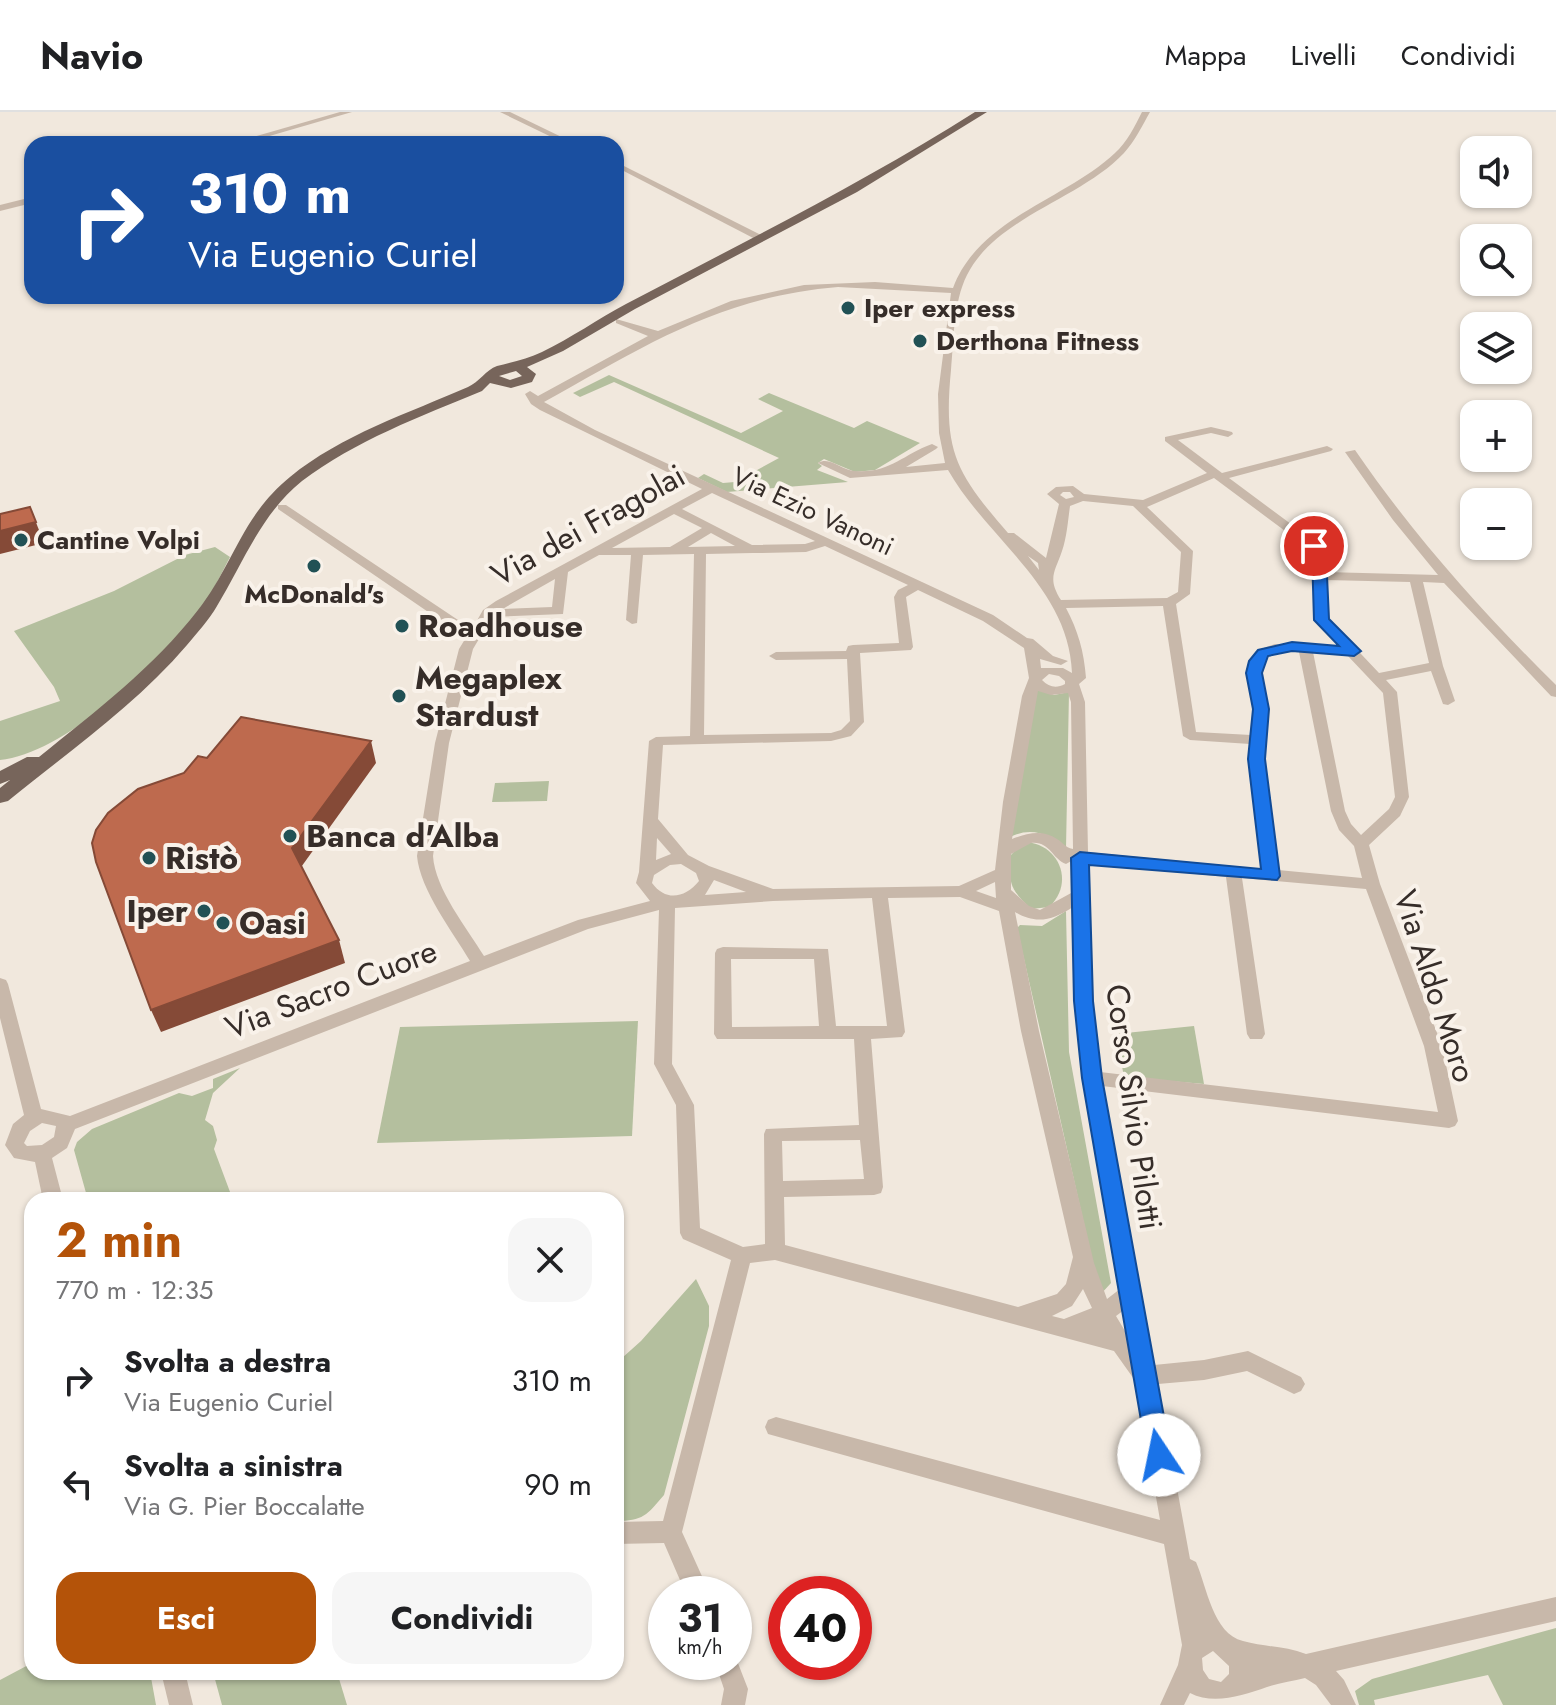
<!DOCTYPE html>
<html lang="it">
<head>
<meta charset="utf-8">
<style>
  :root { --surface:#fff; --page:#f6f6f6; --text:#202124; --muted:#757577; --line:#e0e0e0; --accent:#b45309 }
  body { margin:0; font-family:Jost,sans-serif; background:var(--page); color:var(--text); height:100vh; display:flex; flex-direction:column; font-size:30px; white-space:nowrap }
  * { box-sizing:border-box; margin:0 }
  p { font-size:26px; color:var(--muted) }
  .icon { flex:none; width:44px; height:44px; fill:none; stroke:currentColor; stroke-width:2; stroke-linecap:round; stroke-linejoin:round }
  .map { position:relative; flex:1; overflow:hidden }
  .sheet { position:absolute; left:24px; top:1080px; width:600px; height:488px; display:flex; flex-direction:column; background:var(--surface); border-radius:24px; box-shadow:0 2px 6px #0004 }
  .sheet>* { flex:none }
  .banner { position:absolute; left:24px; top:24px; width:600px; height:168px; border-radius:24px; box-shadow:0 2px 6px #0004; background:#1a4fa0; color:#fff; overflow:hidden }
  .controls { position:absolute; left:1460px; top:24px; display:grid; gap:16px }
  .controls a { display:grid; place-items:center; width:72px; height:72px; border-radius:16px; background:var(--surface); box-shadow:0 2px 6px #0004; font-size:40px }
  .speed { position:absolute; left:648px; top:1464px; display:flex; gap:16px; font-size:40px; font-weight:700; text-align:center }
  .speed>* { display:grid; place-content:center; width:104px; height:104px; border-radius:50%; background:var(--surface); box-shadow:0 2px 6px #0004; line-height:1 }
  .speed small { font-size:20px; font-weight:400 }
  .speed .limit { border:12px solid #d22; background:#fff; color:#111 }
  .pin { position:absolute; display:grid; place-items:center; width:68px; height:68px; color:#fff; margin:-34px; border:4px solid #fff; border-radius:50%; box-shadow:0 2px 8px #0007 }
  .me { position:absolute; width:88px; margin:-44px; rotate:349deg; stroke-linejoin:round; filter:drop-shadow(0 0 6px #0008) }
  .turn { display:flex; align-items:center; gap:28px; height:168px; padding:0 32px; font-size:36px }
  .turn .icon { width:104px; height:104px; stroke-width:2.5 }
  .turn b { display:block; font-size:56px; line-height:68px }
  .round { display:grid; place-items:center; flex:none; width:84px; height:84px; border-radius:24px; background:var(--page) }
  .head { display:flex; align-items:center; justify-content:space-between; height:136px; padding:0 32px }
  h1 { font-size:48px; font-weight:700; line-height:60px; color:var(--accent) }
  .button { display:flex; gap:16px; margin-top:auto; padding:16px 32px }
  .button a { flex:1; height:92px; border-radius:24px; background:var(--accent); color:#fff; font-size:32px; font-weight:700; line-height:92px; text-align:center }
  .button a+a { background:var(--page); color:var(--text) }
  ul { padding:0; list-style:none }
  li { display:flex; align-items:center; gap:24px; height:104px; padding:0 32px }
  li div { flex:1 }
  li b { display:block; font-size:30px }
  li em { font-style:normal }
  header { display:flex; align-items:center; gap:48px; box-sizing:border-box; height:112px; padding:0 40px; background:var(--surface); border-bottom:2px solid var(--line) }
  header strong { font-size:38px }
  nav { display:flex; gap:44px; margin-inline-start:auto; font-size:28px }
  .map>svg:first-child { display:block }
</style>
</head>
<body>
<header>
<strong>Navio</strong>
<nav><a>Mappa</a><a>Livelli</a><a>Condividi</a></nav>
</header>
<div class="map">
<svg width="1556" height="1593" viewBox="0 0 1556 1593">
  <rect width="100%" height="100%" fill="#f1e8dd"/>
  <!-- green -->
  <g fill="#b4bf9e">
    <path d="M609 263 741 321 783 299 758 287 769 281 854 316 867 309 920 331 875 358 855 360 824 347 818 351 822 354 817 358 848 370 727 380 698 366 704 362 723 371 735 370 779 346 614 270 580 285 573 281Z"/>
    <path d="M215 435 230 445C219 466 208 490 192 509 153 557 63 642 0 648V609L60 589 54 575 14 519 114 479 185 443Z"/>
    <path d="M1035 576 1054 583 1069 580 1066 737C1049 722 1032 714 1010 725Z"/>
    <path d="M549 669 547 689 492 690 495 671Z"/>
    <path d="M1023 730C1058 730 1076 770 1049 795L1031 797C1010 777 1009 772 1010 744Z"/>
    <path d="M1066 799 1069 940 1111 1171 1100 1183 1017 816 1020 813 1042 814Z"/>
    <path d="M638 909 632 1024 377 1031 400 915Z"/>
    <path d="M1194 914 1204 972 1124 965 1116 922Z"/>
    <path d="M240 956 213 981 205 1008 213 1014 217 1028 214 1037 233 1088H88L74 1038 77 1030 92 1017 179 981 192 984 213 976V967Z"/>
    <path d="M696 1167 709 1194V1214L664 1383C647 1403 643 1409 616 1409V1285L622 1246 641 1229Z"/>
    <path d="M1556 1516V1593H1503L1488 1563 1374 1588 1375 1593H1359L1355 1579 1372 1567Z"/>
    <path d="M32 1551V1560H150L156 1593H0V1568Z"/>
    <path d="M213 1560H337L347 1593H222Z"/>
  </g>
  <g fill="none" stroke-linecap="round" stroke-linejoin="round">
    <!-- minor -->
    <g fill="#c8b8aa" fill-rule="evenodd">
      <path d="M340 0H352L242 32H229Z"/>
      <path d="M500 0H510L576 32H566Z"/>
      <path d="M1142 0H1150C1142 14 1135 29 1124 41 1081 87 996 105 967 163 953 191 954 228 951 258 943 340 956 361 1008 421H1014L1046 446 1059 392 1047 382 1056 375 1073 374 1084 382 1143 388 1207 361 1165 329V325L1211 315 1232 320 1233 322 1228 325 1211 321 1178 328 1222 361 1327 334 1333 337 1331 339 1229 366 1322 435 1325 460 1438 463 1393 408 1345 340 1355 338C1414 424 1482 500 1556 573V585L1551 584 1444 471 1423 470 1443 554 1455 589 1448 593 1443 592 1431 559 1386 568 1397 580 1409 685 1400 704 1369 733 1380 772 1442 934 1458 1009 1455 1014 1449 1016 1102 974 1154 1253 1204 1248 1248 1239 1301 1265 1305 1272 1301 1279 1294 1282 1247 1259 1204 1268 1158 1272 1190 1447 1196 1450C1207 1475 1213 1522 1243 1529 1264 1535 1285 1534 1306 1542L1556 1485V1509L1336 1559 1344 1568 1356 1593H1331L1316 1573 1305 1566C1293 1569 1279 1571 1267 1575 1242 1584 1213 1593 1190 1581L1184 1593H1160L1178 1553 1182 1533 1164 1432 768 1322 765 1315 768 1308 776 1305 1160 1408 1136 1270 1114 1239 775 1148 750 1151 682 1420 710 1482H686L664 1431 616 1432V1410L663 1409 731 1148 683 1127 680 1121 676 993 654 952 659 798 588 817 75 1017 67 1036 52 1046 63 1088H43L35 1050 14 1046 5 1033 13 1012 24 1003 0 906V866L6 868 8 872 41 997 70 1004 470 849C453 820 420 778 417 744L435 631 459 537 470 519 453 517 278 397V393H286L461 510 475 512 483 498 496 489 702 377 540 298 531 292 525 282 530 279 538 284 648 224 616 211V207L658 219 731 189 804 173 875 170 953 176C979 106 1065 88 1115 41 1127 30 1135 14 1142 0ZM838 175 951 181 938 282 939 321 945 351 906 355 936 337 938 335 932 332C902 343 889 362 854 359 841 358 830 344 818 351L850 366 948 358C987 427 1069 475 1072 561L1063 556H1041L1040 547 1061 553 1068 549 1053 544 1033 527 1027 526 993 503 595 318 544 290C645 234 719 185 838 175ZM1214 366 1312 439 1316 508 1339 534 1275 532 1258 538 1247 561 1254 597 1251 623 1196 620 1176 492 1190 482 1193 439 1147 395ZM1063 380H1070L1074 385 1066 387 1060 383ZM712 381 815 429 805 432 752 433 682 397ZM1083 389 1133 394 1181 440 1178 480 1167 486 1061 488C1047 466 1055 460 1062 439 1067 425 1068 408 1070 394ZM674 402 702 416 670 435 612 436ZM711 421 735 434 688 435ZM825 434 908 473 898 478 894 485 899 531 853 533 848 534 846 539 776 540 769 544 776 548 847 547 850 609 841 618 831 621 704 623 706 442 806 440ZM694 442 690 624 656 625 649 629 639 760 636 771 650 789 578 808 484 844C467 816 435 777 433 744L449 631 473 537 492 505 563 502 568 460 599 443H631L626 508 632 512 637 511 643 443ZM1028 444 1038 451 1039 458ZM555 467 552 495 503 497 506 495ZM1326 468 1410 470 1429 551 1379 561 1328 507ZM918 478 983 509 1024 536 1029 566 1022 584 1003 690 995 758 959 774 773 777 709 754 688 743 658 707 663 633 831 629 851 624 864 610 860 541 911 538 913 535 906 485ZM1163 494 1183 624 1190 628 1250 632 1249 647 1262 757 1088 740 1085 590 1079 572 1086 566C1084 539 1078 519 1066 496ZM1277 540H1299L1331 699 1339 718 1354 734 1362 766 1278 758 1263 647 1268 597 1261 561 1269 543ZM1313 540 1347 543 1383 581 1395 685 1389 697 1361 723 1351 712 1345 699ZM1049 562 1059 564 1065 569V572C1056 577 1049 575 1042 568ZM1038 579 1051 583 1068 581 1071 590 1073 737C1064 735 1064 731 1057 727 1043 717 1027 721 1012 727ZM657 726 671 742 656 748ZM1031 731C1050 729 1052 747 1066 752L1073 748V780L1040 798 1029 794 1011 778V742ZM1088 751 1226 765 1247 922 1250 927H1262L1265 922 1242 766 1366 777 1424 934 1438 1000 1100 960 1091 889ZM681 752 696 761 699 769C685 786 666 790 652 771L654 763 670 753ZM714 768 746 780 705 783ZM995 770 996 786 976 779ZM960 785 999 799 1021 919 1073 1145 1066 1172 1057 1182 1018 1195 785 1133 784 1085 874 1083 881 1081 883 1075 871 927 902 925 905 920 888 786ZM872 786 887 914H836L828 837 723 835 717 837 715 841 714 922 717 927H854L859 1013 766 1017 764 1022 765 1132 743 1135 700 1116 694 993 672 952 675 796 773 789ZM1073 795 1075 889 1083 966 1120 1177 1107 1187 1094 1151 1039 919 1015 800C1036 813 1053 808 1073 795ZM731 847H814L819 914 732 915ZM42 1011 56 1014 54 1025 42 1033 27 1034 24 1031 30 1019ZM860 1028 864 1067 783 1069 782 1029ZM1083 1177 1092 1196 1064 1207 1052 1204 1072 1194ZM1124 1198 1128 1224 1116 1204ZM1213 1539 1229 1554V1562L1221 1570 1209 1567 1203 1558 1202 1546Z"/>
      <path d="M616 50 765 125 766 127 759 129 616 55Z"/>
      <path d="M32 85V91L0 99V93Z"/>
      <path d="M734 1541 748 1577 745 1593H721L724 1577 715 1550H734Z"/>
      <path d="M161 1560H185L193 1593H169Z"/>
    </g>
    <!-- major -->
    <path fill="#77655b" fill-rule="evenodd" d="M975 0H987L857 80 635 197 563 239 527 255 536 262 532 270 511 276 490 271 482 279C421 304 355 329 302 369 261 402 243 451 217 494 209 508 197 521 187 533 136 593 68 640 8 689L0 691V676L10 668 0 672V659L27 645H39C96 599 153 556 198 498 234 452 241 405 290 365 341 323 409 301 468 275 479 270 486 258 497 254 512 250 528 247 542 240 571 226 598 207 626 192 744 130 863 71 975 0ZM516 259 522 264 510 268 499 264Z"/>
  </g>
  <!-- shaded-wall -->
  <g fill="#854a37">
    <path d="M30 395 44 431 0 442V419Z"/>
    <path d="M371 629 376 651 299 758 292 736Z"/>
    <path d="M339 828 345 851 161 920 151 898Z"/>
  </g>
  <!-- building -->
  <g fill="#be6a4e" stroke="#854a37" stroke-width="2">
    <path d="M30 395 36 410 0 419V402Z"/>
    <path d="M241 605 371 629 292 736 339 828 151 898 96 750 92 731 96 718 108 701 138 677 184 661 198 644 207 646Z"/>
  </g>
  <!-- route -->
  <path fill="#1a73e8" stroke="#114b97" stroke-width="2" d="M1314 430 1319 431 1326 442 1329 507 1361 539 1354 544 1292 539 1268 544 1262 561 1269 597 1265 647 1280 764 1277 768 1089 753 1093 889 1102 966 1171 1343 1168 1352 1159 1355 1150 1352 1147 1343 1082 966 1074 889 1071 746 1080 740 1261 757 1248 647 1253 597 1246 561 1249 549 1258 538 1292 530 1339 534 1314 508 1312 442 1307 434Z"/>
  <!-- markers -->
  <g fill="#215155" stroke="#f9f2ea" stroke-width="3">
    <circle cx="848" cy="196" r="8"/>
    <circle cx="920" cy="229" r="8"/>
    <circle cx="21" cy="428" r="8"/>
    <circle cx="314" cy="454" r="8"/>
    <circle cx="402" cy="514" r="8"/>
    <circle cx="399" cy="584" r="8"/>
    <circle cx="290" cy="724" r="8"/>
    <circle cx="149" cy="746" r="8"/>
    <circle cx="204" cy="799" r="8"/>
    <circle cx="223" cy="811" r="8"/>
  </g>
  <g text-anchor="middle" dominant-baseline="central" stroke-width="8" stroke-linejoin="round" paint-order="stroke">
    <!-- far-poi labels -->
    <g font-size="26" font-weight="bold" fill="#362d29" stroke="#f9f2ea" text-anchor="start">
      <text x="864" y="196">Iper express</text>
      <text x="936" y="229">Derthona Fitness</text>
      <text x="37" y="428">Cantine Volpi</text>
      <text x="314" y="482" text-anchor="middle">McDonald's</text>
    </g>
    <!-- far-street labels -->
    <g font-size="26" fill="#362d29" stroke="#f9f2ea">
      <text transform="translate(813 399) rotate(25)">Via Ezio Vanoni</text>
    </g>
    <!-- street labels -->
    <g font-size="32" fill="#362d29" stroke="#f9f2ea">
      <text transform="translate(588 413) rotate(-29)">Via dei Fragolai</text>
      <text transform="translate(1435 874) rotate(72)">Via Aldo Moro</text>
      <text transform="translate(331 877) rotate(-21)">Via Sacro Cuore</text>
      <text transform="translate(1134 995) rotate(82)">Corso Silvio Pilotti</text>
    </g>
    <!-- poi labels -->
    <g font-size="32" font-weight="bold" fill="#362d29" stroke="#f9f2ea" text-anchor="start">
      <text x="418" y="514">Roadhouse</text>
      <text x="415" y="566">Megaplex<tspan x="415" dy="37">Stardust</tspan></text>
      <text x="306" y="724">Banca d'Alba</text>
      <text x="165" y="746">Ristò</text>
      <text x="188" y="799" text-anchor="end">Iper</text>
      <text x="239" y="811">Oasi</text>
    </g>
  </g>
</svg>
<div class="controls">
<a><svg class="icon" aria-label="sound" viewBox="0 0 24 24"><path d="M4 9h4l5-4v14l-5-4H4zM17 9q2 3 0 6"/></svg></a>
<a><svg class="icon" aria-label="search" viewBox="0 0 24 24"><circle cx="10" cy="10" r="6"/><path d="M15 15l6 6"/></svg></a>
<a><svg class="icon" aria-label="layers" viewBox="0 0 24 24"><path d="M12 4l9 5-9 5-9-5zM3 14l9 5 9-5"/></svg></a>
<a>+</a>
<a>−</a>
</div>
<div class="speed"><div>31<small>km/h</small></div><div class="limit">40</div></div>
<div class="pin" style="left:1314px;top:434px;background:#d93025"><svg class="icon" aria-label="arrive" viewBox="0 0 24 24"><path d="M6 21V4h12l-3 4 3 4H6"/></svg></div>
<svg class="me" style="left:1159px;top:1343px" viewBox="-20 -20 40 40"><circle r="19" fill="#fff"/><path d="M0-13L10 11 0 6-10 11z" fill="#1a73e8"/></svg>
<div class="banner">
<div class="turn"><svg class="icon" aria-label="right" viewBox="0 0 24 24"><path d="M7 20v-9h11M14 6l5 5-5 5"/></svg><div><b>310 m</b>Via Eugenio Curiel</div></div>
</div>
<section class="sheet">
<div class="head"><div><h1>2 min</h1><p>770 m · 12:35</p></div><a class="round"><svg class="icon" aria-label="close" viewBox="0 0 24 24"><path d="M6 6l12 12M18 6L6 18"/></svg></a></div>
<ul>
<li><svg class="icon" aria-label="right" viewBox="0 0 24 24"><path d="M7 20v-9h11M14 6l5 5-5 5"/></svg><div><b>Svolta a destra</b><p>Via Eugenio Curiel</p></div><em>310 m</em></li>
<li><svg class="icon" aria-label="left" viewBox="0 0 24 24"><path d="M17 20v-9H6M10 6l-5 5 5 5"/></svg><div><b>Svolta a sinistra</b><p>Via G. Pier Boccalatte</p></div><em>90 m</em></li>
</ul>
<div class="button"><a>Esci</a><a>Condividi</a></div>
</section>
</div>
</body>
</html>
